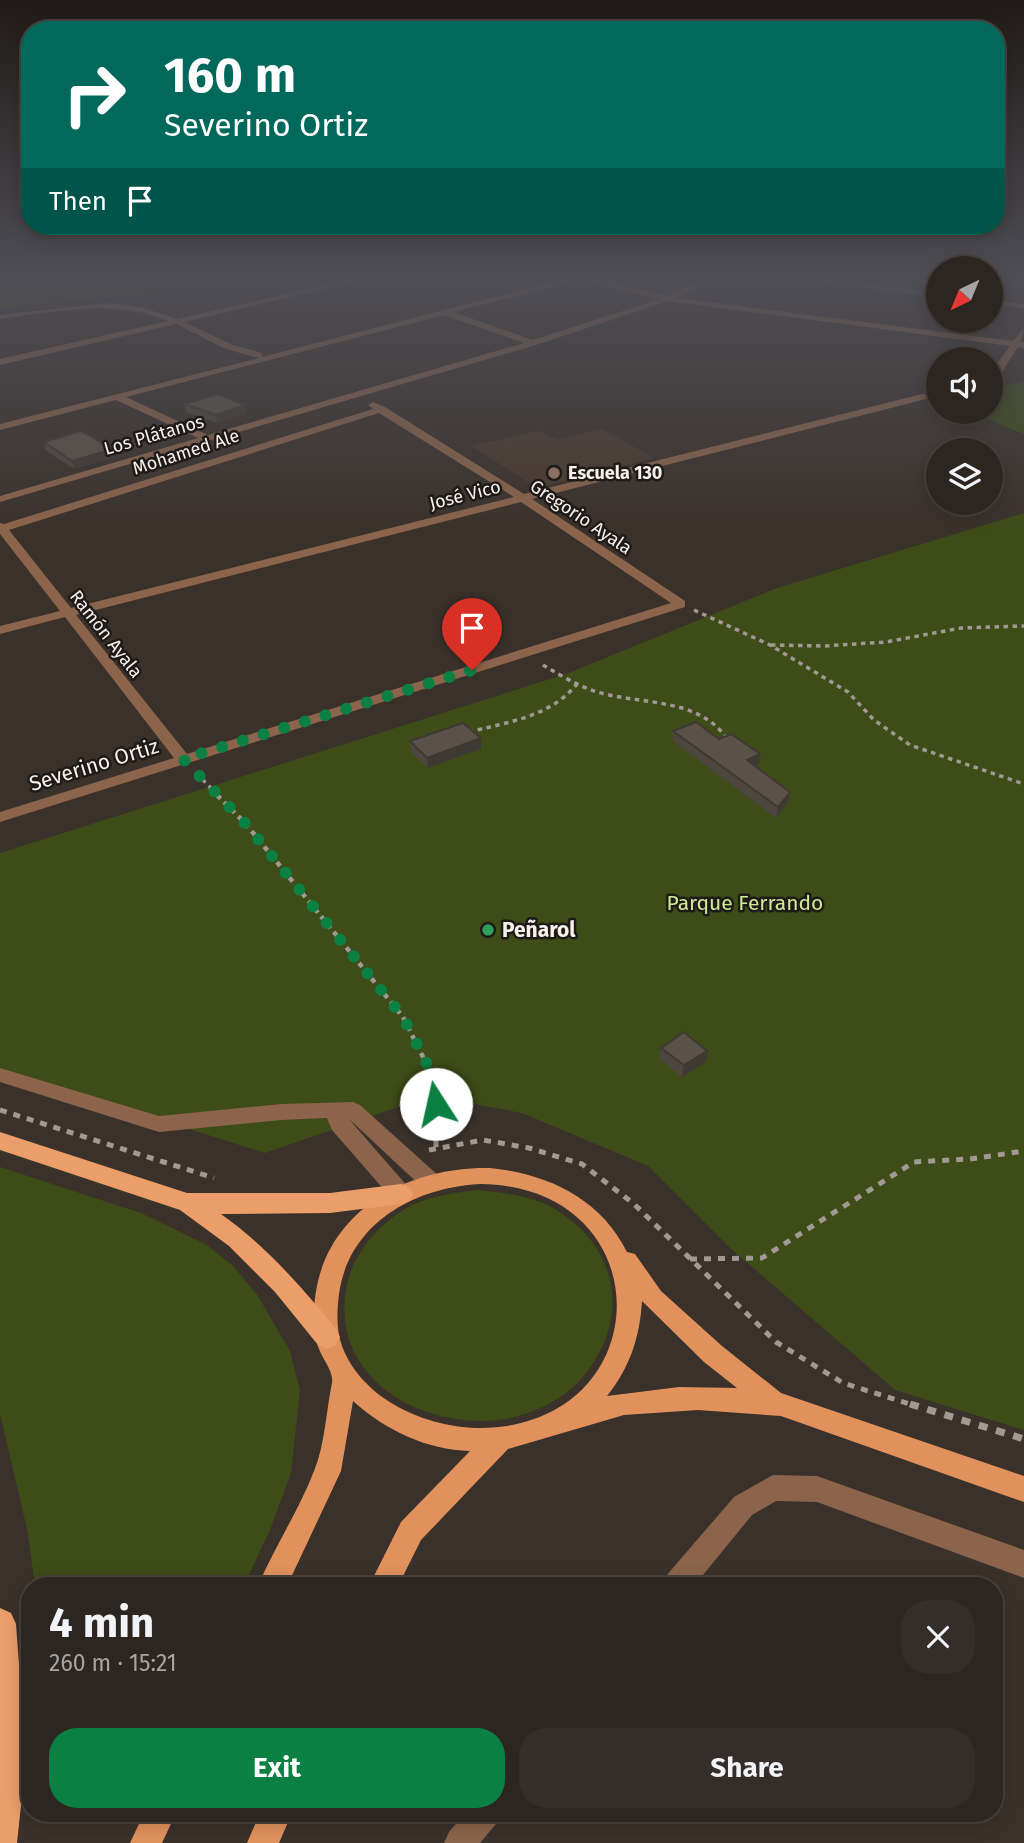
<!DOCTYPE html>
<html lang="en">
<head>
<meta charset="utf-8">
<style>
  :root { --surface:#2c2520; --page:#342d29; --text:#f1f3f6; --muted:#a6a5a5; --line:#48423e; --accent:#0b8043 }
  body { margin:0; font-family:"Fira Sans",sans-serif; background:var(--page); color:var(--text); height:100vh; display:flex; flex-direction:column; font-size:26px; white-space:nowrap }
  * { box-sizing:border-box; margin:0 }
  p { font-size:23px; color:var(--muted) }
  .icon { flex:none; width:38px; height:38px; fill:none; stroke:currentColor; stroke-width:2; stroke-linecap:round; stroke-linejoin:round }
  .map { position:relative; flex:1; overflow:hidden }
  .details { position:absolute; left:21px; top:1577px; width:982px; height:245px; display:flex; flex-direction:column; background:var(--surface); border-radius:28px; box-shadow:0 4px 18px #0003,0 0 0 2px var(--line) }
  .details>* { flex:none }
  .banner { position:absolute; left:21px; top:21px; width:984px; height:214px; border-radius:28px; box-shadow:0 4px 18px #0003,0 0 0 2px var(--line); background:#00695c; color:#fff; overflow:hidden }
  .needle { width:46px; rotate:223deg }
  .controls { position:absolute; left:926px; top:256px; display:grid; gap:14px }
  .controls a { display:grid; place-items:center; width:77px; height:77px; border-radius:50%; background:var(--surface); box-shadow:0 4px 18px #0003,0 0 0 2px var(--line); font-size:35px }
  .pin { position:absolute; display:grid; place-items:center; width:60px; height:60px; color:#fff; margin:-72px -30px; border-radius:50% 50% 50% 0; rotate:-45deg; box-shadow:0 0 7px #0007 }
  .pin .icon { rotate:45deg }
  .me { position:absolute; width:77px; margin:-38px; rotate:350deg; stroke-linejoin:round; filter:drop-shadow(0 0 5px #0008) }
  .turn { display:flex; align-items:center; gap:24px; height:147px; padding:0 28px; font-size:32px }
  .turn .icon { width:91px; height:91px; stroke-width:2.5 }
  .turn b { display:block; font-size:49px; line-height:60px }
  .then { display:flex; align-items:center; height:66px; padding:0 28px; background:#0003; gap:14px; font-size:26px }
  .round { display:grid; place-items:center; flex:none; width:74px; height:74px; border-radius:28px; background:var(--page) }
  .headline { display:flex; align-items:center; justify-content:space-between; height:119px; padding:0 28px }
  h1 { font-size:42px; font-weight:700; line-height:52px }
  .cta { display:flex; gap:14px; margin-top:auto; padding:14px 28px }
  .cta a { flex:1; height:80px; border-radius:28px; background:var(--accent); color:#fff; font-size:28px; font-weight:700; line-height:80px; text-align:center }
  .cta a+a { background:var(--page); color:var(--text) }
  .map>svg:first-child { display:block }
</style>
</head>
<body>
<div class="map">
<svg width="1024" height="1843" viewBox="0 0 1024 1843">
  <rect width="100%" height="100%" fill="#3a312b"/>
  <!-- built -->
  <path fill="#483a2f" d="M602 429 654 458 537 488 471 446 538 431 558 440Z"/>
  <!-- green -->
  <g fill="#3e4c17">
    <path d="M0 275H297L0 309Z"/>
    <path d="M1024 381V434L966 411H990L991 390Z"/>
    <path d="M1024 513V1430L895 1390 730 1248 648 1166 522 1113 430 1096 265 1153 0 1069V853L566 674 777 588Z"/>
    <path d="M0 1167 141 1213 207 1245 233 1266 258 1296 290 1351 300 1390 291 1473 270 1530 244 1585H35L27 1529 0 1414Z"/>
    <path d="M478 1190C504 1193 532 1195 555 1209 621 1249 631 1322 581 1379 558 1405 520 1420 486 1421 406 1423 326 1368 348 1280 356 1251 378 1226 403 1210 426 1196 452 1193 478 1190Z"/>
  </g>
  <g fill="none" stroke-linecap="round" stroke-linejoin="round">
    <!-- path-far3 -->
    <g stroke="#a19994" stroke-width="3.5" stroke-dasharray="4.5 4.5" stroke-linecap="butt">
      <path d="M694 610 770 645 848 692 874 720 910 745 1024 784"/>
      <path d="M771 645 824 646 886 642 961 628 1024 626"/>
      <path d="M543 665C560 675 578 686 597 692 641 705 699 697 727 739"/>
      <path d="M469 732C508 722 550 717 577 684"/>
      <path d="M196 773 212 789"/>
    </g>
    <!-- path-far2 -->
    <path stroke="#a19994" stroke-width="4.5" stroke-dasharray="5 5" stroke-linecap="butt" d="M210 788 245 823 403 1017 425 1061"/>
    <!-- path-far1 -->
    <g stroke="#a19994" stroke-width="5" stroke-dasharray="7 7" stroke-linecap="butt">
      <path d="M424 1059 436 1082V1147"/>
      <path d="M0 1110 214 1178"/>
      <path d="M429 1150 483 1140 529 1148 582 1164 634 1204 776 1342 843 1383 916 1406"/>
      <path d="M690 1259 762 1258 914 1162 970 1159 1024 1151"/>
    </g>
    <!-- path -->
    <path stroke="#a19994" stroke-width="7" stroke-dasharray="9 9" stroke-linecap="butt" d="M910 1404 1024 1439"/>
    <!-- minor -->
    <g fill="#8b644b" fill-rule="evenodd">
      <path d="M370 275H382L184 322 233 345 262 353V357L572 277V275H592L589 277 667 296 711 275H719L677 298 1013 341 1024 328 1021 342H1024V348L1018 347 1000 375 990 380V373L1010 346 668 301 536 345 0 502V496L198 438 116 400 0 430V424L259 358 226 349 176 324 0 365V359L168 321C114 298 56 312 0 319V315L109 303 145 308 177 319ZM580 280 659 299 533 340 453 312ZM444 315 524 343 208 435 126 397Z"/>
      <path d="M768 275H788L938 293V297Z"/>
      <path d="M990 299 1024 304V308L990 303Z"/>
      <path d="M938 390V396L532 499 685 601V607L0 822V812L174 758 65 617 0 634V626L60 611 0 534V523L4 524 373 409 368 405 373 402 385 407 524 494ZM379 413 514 497 71 608 9 530ZM521 502 671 603 187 754 76 615Z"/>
      <path d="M0 1068 159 1116 281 1104 353 1102 360 1105 440 1177 443 1183 440 1189 432 1192 424 1189 348 1118 409 1188 412 1194 409 1200 401 1203 393 1200 332 1130 327 1118 281 1120 159 1132 0 1082Z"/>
      <path d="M773 1475 817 1476 1024 1550V1578L817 1502 776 1501 752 1515 694 1586H662L666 1576 734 1497Z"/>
      <path d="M465 1813H501L496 1824 480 1843H444L449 1832Z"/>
    </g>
    <!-- primary -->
    <g fill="#e1925c" fill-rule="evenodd">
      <path d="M490 1168C548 1174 600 1198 627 1252L635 1254 661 1291 722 1346 781 1393 1024 1476V1502L781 1416 698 1410 624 1415 508 1449 421 1540 398 1586H369L401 1522 470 1451C427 1450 385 1430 353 1401L341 1471 287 1586H258C275 1546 299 1510 314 1471 325 1445 326 1411 332 1383 334 1372 323 1360 319 1349 315 1339 315 1328 314 1318 313 1219 400 1166 490 1168ZM481 1184C664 1187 660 1426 481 1428 427 1428 362 1400 342 1346 336 1330 337 1310 339 1294 349 1223 415 1187 481 1184ZM642 1301 704 1362 737 1388 679 1387 607 1396C630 1368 640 1336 642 1301Z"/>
      <path d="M144 1813H176L162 1843H130Z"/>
      <path d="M260 1813H292L279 1843H247Z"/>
    </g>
    <!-- trunk -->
    <g fill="#ec9e6a" fill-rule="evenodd">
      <path d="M0 1132 187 1193H330L401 1184 409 1187 413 1194 409 1201 401 1204 330 1213 221 1214C266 1246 301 1286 336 1329L340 1337 336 1345 327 1349 318 1345 275 1292 229 1246 180 1210 0 1150Z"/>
      <path d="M0 1608 11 1613 16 1624 26 1759 17 1843H0Z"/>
    </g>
  </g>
  <!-- wall -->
  <g fill="#4d463f">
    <path d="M185 404 246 413 217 423 186 412Z"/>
    <path d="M44 442 114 457 74 469 45 450Z"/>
    <path d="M673 731 719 739 759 764 755 766 790 792 788 802 776 818 673 741Z"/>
    <path d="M410 741 481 749 428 768 411 752Z"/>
    <path d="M661 1048 706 1062 682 1077 659 1059Z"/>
  </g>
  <!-- shaded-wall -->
  <g fill="#3f3933">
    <path d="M245 405 246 413 217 423 216 415Z"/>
    <path d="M113 449 114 457 74 469 72 461Z"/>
    <path d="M481 738V749L428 768 427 758Z"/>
    <path d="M760 754 759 764 746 771 747 760Z"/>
    <path d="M790 792 788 802 776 818 778 807Z"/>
    <path d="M707 1051 706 1062 682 1077 684 1065Z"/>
  </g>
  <!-- building -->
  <g fill="#5a5149" stroke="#3f3933" stroke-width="2">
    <path d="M218 394 245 405 216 415 185 404Z"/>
    <path d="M81 431 113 449 72 461 44 442Z"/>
    <path d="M696 722 719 739 731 734 760 754 747 760 790 792 778 807 673 731Z"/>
    <path d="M463 723 481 738 427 758 410 741Z"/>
    <path d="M684 1032 707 1051 684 1065 661 1048Z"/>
  </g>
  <!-- sky -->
  <linearGradient id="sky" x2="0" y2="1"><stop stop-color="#201b18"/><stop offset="0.52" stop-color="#4f4e55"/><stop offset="1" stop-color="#4f4e55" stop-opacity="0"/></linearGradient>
  <rect width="1024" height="533" fill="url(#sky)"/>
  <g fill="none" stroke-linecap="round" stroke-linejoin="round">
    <!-- route -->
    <path stroke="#0b8043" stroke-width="12" stroke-dasharray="0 21.6" d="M436 1104V1082L403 1017 245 823 183 759 472 670"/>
  </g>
  <!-- markers -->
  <circle fill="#8d6e63" stroke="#1e1a17" stroke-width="2.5" cx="554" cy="473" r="7"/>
  <circle fill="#2e9e5b" stroke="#1e1a17" stroke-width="2.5" cx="488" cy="930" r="7"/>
  <g text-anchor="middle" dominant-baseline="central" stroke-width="5" stroke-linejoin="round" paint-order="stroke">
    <!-- far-street labels -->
    <g font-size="18" fill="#f7f1ed" stroke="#1e1a17">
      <text transform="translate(154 435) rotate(-16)">Los Plátanos</text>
      <text transform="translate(186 452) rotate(-18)">Mohamed Ale</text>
      <text transform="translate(465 495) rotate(-14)">José Vico</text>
      <text transform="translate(581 517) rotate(34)">Gregorio Ayala</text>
      <text transform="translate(106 634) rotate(52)">Ramón Ayala</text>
    </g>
    <!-- far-poi labels -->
    <g font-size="18" font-weight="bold" fill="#f7f1ed" stroke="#1e1a17" text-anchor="start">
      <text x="568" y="473">Escuela 130</text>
    </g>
    <!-- street labels -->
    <g font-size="21" fill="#f7f1ed" stroke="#1e1a17">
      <text transform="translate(94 765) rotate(-17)">Severino Ortiz</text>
    </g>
    <!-- park labels -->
    <g font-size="21" fill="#cfea97" stroke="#1e1a17">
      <text x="745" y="903">Parque Ferrando</text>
    </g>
    <!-- poi labels -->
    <g font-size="21" font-weight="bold" fill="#f7f1ed" stroke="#1e1a17" text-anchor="start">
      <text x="502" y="930">Peñarol</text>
    </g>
  </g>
</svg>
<div class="controls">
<a><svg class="needle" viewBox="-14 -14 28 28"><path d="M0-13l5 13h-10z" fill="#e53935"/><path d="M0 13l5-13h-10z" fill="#a6a5a5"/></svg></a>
<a><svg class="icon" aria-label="sound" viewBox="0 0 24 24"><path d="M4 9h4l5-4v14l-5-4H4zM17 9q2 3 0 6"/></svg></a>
<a><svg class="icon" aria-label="layers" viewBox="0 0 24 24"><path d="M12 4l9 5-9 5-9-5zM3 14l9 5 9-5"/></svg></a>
</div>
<div class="pin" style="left:472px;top:670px;background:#d93025"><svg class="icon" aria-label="arrive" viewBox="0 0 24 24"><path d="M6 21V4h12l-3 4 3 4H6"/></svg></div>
<svg class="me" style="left:436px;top:1104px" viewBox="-20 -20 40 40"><circle r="19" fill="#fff"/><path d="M0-13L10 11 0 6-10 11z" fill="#0b8043"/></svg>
<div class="banner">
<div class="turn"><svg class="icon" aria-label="right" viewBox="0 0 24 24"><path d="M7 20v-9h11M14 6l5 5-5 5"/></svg><div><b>160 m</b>Severino Ortiz</div></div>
<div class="then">Then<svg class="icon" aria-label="arrive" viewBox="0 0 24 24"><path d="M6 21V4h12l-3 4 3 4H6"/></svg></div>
</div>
<section class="details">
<div class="headline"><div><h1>4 min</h1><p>260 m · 15:21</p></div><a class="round"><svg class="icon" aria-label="close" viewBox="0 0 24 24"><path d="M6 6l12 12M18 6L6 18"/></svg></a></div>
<div class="cta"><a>Exit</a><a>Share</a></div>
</section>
</div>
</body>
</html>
